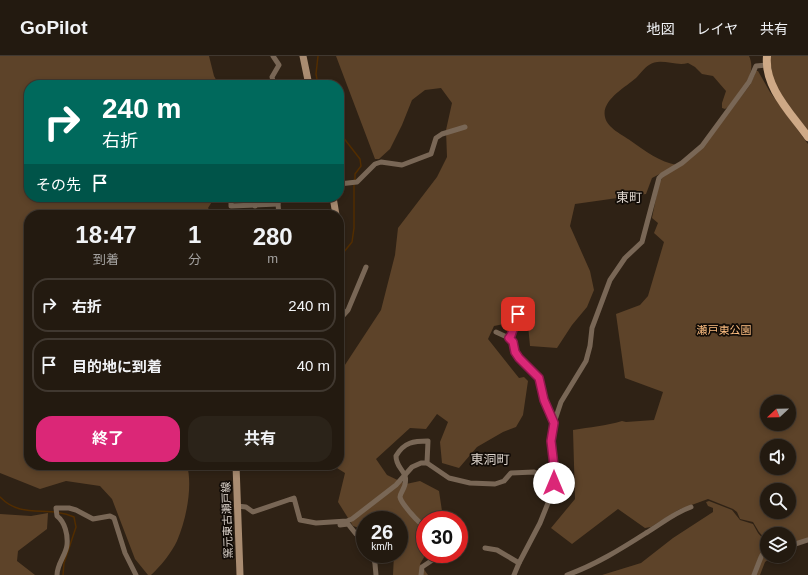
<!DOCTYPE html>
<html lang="ja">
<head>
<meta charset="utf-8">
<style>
  :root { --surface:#231a10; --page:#2b2319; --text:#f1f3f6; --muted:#a3a19f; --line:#403830; --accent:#db2777 }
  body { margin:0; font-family:Arial,"Noto Sans JP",sans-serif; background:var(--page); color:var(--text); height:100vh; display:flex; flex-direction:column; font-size:15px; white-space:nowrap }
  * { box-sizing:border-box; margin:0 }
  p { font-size:13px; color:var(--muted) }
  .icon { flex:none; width:22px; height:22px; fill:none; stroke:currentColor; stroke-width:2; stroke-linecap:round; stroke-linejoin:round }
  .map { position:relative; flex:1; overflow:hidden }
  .panel { position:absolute; left:24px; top:154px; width:320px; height:260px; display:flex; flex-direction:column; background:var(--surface); border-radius:16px; box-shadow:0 2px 6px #0003,0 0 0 1px var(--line) }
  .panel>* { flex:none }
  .hud { position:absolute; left:24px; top:24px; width:320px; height:122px; border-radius:16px; box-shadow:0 2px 6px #0003,0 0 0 1px var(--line); background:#00695c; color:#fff; overflow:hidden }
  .needle { width:26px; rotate:248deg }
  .buttons { position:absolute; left:760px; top:339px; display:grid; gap:8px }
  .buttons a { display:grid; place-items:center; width:36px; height:36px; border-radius:50%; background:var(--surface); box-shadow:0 2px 6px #0003,0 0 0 1px var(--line); font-size:20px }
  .speed { position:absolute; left:356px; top:455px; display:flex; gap:8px; font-size:20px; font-weight:700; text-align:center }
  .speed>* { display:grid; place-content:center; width:52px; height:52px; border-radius:50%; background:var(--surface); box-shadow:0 2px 6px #0003,0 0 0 1px var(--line); line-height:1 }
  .speed small { font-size:10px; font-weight:400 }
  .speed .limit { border:6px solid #d22; background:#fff; color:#111 }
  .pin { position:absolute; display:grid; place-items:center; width:34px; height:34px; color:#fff; margin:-17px; border-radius:8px; box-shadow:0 2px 6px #0006 }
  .me { position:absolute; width:44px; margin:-22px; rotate:0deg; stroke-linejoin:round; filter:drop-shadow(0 0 3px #0008) }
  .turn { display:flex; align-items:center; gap:14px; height:84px; padding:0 12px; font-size:18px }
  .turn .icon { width:52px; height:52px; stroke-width:2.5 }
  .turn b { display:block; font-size:28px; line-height:34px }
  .then { display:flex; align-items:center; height:38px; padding:0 12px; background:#0003; gap:8px; font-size:15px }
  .eta { display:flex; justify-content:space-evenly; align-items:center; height:68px; text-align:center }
  .eta b { font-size:24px; font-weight:700; line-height:28px }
  .action { display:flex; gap:8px; margin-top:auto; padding:8px 12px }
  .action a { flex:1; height:46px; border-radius:16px; background:var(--accent); color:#fff; font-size:16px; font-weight:700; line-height:46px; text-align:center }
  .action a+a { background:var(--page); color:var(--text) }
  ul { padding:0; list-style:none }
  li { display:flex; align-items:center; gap:12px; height:54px; margin:0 8px 6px; padding:0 4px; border:2px solid var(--line); border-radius:16px }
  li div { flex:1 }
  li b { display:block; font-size:15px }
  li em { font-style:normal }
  header { display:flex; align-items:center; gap:24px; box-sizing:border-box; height:56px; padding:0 20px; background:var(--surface); border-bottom:1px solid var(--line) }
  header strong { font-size:19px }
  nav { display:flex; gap:22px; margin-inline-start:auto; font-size:14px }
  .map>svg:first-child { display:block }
</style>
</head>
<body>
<header>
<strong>GoPilot</strong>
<nav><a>地図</a><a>レイヤ</a><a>共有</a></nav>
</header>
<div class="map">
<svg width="808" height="519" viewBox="0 0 808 519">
  <rect width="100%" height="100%" fill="#2f2215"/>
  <!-- green -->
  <g fill="#5d4329" fill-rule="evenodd">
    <path d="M0 0H209L214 20 219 29H29V141H215L208 152 213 159H29V409H187C193 431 186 464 177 485 172 496 160 511 151 519H148L135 503 112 443 100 430 66 425 40 433 0 417Z"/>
    <path d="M336 0H749C758 19 739 36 728 51L725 53 722 52V47L726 35 713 20 702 18 695 11 688 7C676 11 660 1 649 9 644 12 640 18 636 22 626 31 601 44 605 61 607 72 623 79 631 85 645 95 660 106 677 109L652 122 646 138 575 148 570 170 590 215 594 234 587 251 572 269 557 292 530 290 526 248 517 249 514 266 494 270 488 283 519 322 524 321 528 325 523 359 516 371 503 376 477 391 459 412 442 407 440 386 448 366 437 358 426 373 410 372 376 403 387 419 406 428 420 425 439 435 442 455 440 464H425L426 498 420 508 428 519H393L394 498H399V464H365V474L353 470 338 446 345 417 332 409H339V318L381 254 395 199 398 172 437 121 447 101 446 74 452 47 441 32 425 34 412 44 402 69 390 93 379 103H375Z"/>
    <path d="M770 0H808V76L774 28 770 3Z"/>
    <path d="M755 15H758L770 36 808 88V482L789 488V478H767V495L764 496 766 484 759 476 753 466 740 463 737 456 733 453 708 443 678 454 651 471 645 472 618 453 572 488 551 472 575 443 573 374C590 371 606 370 622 365L626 366 654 364 663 336 625 322 616 258 640 249 648 240 664 186 654 177 658 167 652 162 659 127 663 121 701 93 750 29 755 18ZM767 346H789V368H767ZM767 390H789V412H767ZM767 434H789V456H767Z"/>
    <path d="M709 445 732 454 740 464 753 468 758 477 764 484 761 497 759 500 752 519H602L641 507 673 482 713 456V452L708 450 706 446Z"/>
    <path d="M48 457 47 473 18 495 17 505 35 519H0V458L31 460Z"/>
    <path d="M767 499V500H773L765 506 760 519H755L761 502Z"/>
  </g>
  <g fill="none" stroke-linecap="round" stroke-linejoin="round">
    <!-- stream -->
    <g stroke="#522d00" stroke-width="1.5">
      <path d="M318 0 316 18 318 29"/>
      <path d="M339 76 360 103 361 110 355 118V125"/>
      <path d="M339 202 352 186 354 172V128"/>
      <path d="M239 414 242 409"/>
      <path d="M0 441C22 464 48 449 74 461L76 471 64 507 63 519"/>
    </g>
    <!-- minor -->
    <g stroke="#796756" stroke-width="5">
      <path d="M273 0 279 9 272 21 274 29"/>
      <path d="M339 128 357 126 375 108 381 106 402 109 431 98 436 82 442 78 465 71"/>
      <path d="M231 141V150L278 148"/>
      <path d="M279 141 278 148 279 159"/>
      <path d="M255 150V141"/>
      <path d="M339 264 348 254 366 211"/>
      <path d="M496 276 509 282 513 286 515 296 519 302 539 322 544 344 554 367"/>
      <path d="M509 282C512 279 512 277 513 273 516 266 519 267 518 258"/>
      <path d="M237 450 246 451 253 456 294 442 300 464 316 467 347 465 352 463 396 429 412 411 421 407H427L449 422 470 427 495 428 504 425 511 417 534 416 554 427"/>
      <path d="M340 469 348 468 356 478 365 481"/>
      <path d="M425 470C419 468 401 447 400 441 400 436 408 430 405 420 402 412 396 410 396 400 404 386 414 385 428 385L427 407"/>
      <path d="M789 490 808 484"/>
      <path d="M485 492 497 494 519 507"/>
      <path d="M373 498 375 508 376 519"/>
      <path d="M57 519C57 508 66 499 67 489 68 479 65 466 57 460L56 452H69L76 454 93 463 110 460 114 462 125 497 136 519"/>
      <path d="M421 519 422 511 434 503 436 498"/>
      <path d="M514 519 519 507 540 467 554 432V409L551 385 554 367 561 346 586 305 590 290 592 272 610 224 625 202 642 186 659 122 662 119 682 107 702 90 749 26 756 10 766 9"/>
      <path d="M567 519C595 509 621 493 646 477 661 468 674 457 691 451"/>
      <path d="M754 519 761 501 762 499 767 497"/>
    </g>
    <!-- secondary -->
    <g stroke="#a98c71" stroke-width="7">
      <path d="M303 0 309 29"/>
      <path d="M333 141 336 159"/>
      <path d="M236 409 240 519"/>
    </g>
    <!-- primary -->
    <path stroke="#cea986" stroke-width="8" d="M767 0C764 31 791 57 808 81"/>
  </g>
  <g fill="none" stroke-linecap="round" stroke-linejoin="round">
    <!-- route casing -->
    <g stroke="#8e194d" stroke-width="10">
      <path id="route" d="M518 258C519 267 516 266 513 273 512 277 512 279 509 282L513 286 515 296 519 302 539 322 544 344 554 367 551 385 554 410V427"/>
    </g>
    <!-- route -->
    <use href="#route" stroke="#db2777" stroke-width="7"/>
  </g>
  <g text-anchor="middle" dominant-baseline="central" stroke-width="3.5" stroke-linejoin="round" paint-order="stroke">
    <!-- park labels -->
    <g font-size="11" fill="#febf82" stroke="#120c07">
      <text x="724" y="274">瀬戸東公園</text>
    </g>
    <!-- street labels -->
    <g font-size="11" fill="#ddd4cc" stroke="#120c07">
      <text transform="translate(227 464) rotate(-92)">窯元東古瀬戸線</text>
    </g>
    <!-- quarter labels -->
    <g font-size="13" fill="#ddd4cc" stroke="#120c07">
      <text x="629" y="141">東町</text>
      <text x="490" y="403">東洞町</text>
    </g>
  </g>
</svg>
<div class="buttons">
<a><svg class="needle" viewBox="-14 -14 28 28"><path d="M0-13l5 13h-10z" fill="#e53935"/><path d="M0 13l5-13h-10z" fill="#a3a19f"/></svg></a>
<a><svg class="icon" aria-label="sound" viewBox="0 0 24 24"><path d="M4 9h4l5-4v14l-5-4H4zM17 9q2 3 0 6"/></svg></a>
<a><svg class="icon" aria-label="search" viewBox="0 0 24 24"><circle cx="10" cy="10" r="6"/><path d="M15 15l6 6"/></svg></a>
<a><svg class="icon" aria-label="layers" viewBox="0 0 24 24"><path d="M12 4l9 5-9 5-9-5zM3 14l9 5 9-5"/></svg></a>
</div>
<div class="speed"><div>26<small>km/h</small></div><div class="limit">30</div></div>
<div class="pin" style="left:518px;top:258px;background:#d93025"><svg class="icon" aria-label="arrive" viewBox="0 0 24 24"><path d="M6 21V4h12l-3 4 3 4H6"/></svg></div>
<svg class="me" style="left:554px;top:427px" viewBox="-20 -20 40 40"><circle r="19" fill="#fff"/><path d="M0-13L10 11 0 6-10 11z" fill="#db2777"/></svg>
<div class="hud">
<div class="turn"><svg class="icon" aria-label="right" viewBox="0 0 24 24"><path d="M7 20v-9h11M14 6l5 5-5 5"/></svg><div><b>240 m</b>右折</div></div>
<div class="then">その先<svg class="icon" aria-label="arrive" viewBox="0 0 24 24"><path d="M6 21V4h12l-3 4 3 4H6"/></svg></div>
</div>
<section class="panel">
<div class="eta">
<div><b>18:47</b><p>到着</p></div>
<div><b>1</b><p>分</p></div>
<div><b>280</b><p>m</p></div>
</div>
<ul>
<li><svg class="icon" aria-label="right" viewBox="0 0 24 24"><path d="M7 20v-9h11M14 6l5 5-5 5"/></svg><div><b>右折</b></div><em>240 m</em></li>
<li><svg class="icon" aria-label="arrive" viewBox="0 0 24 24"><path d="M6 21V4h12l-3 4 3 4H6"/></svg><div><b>目的地に到着</b></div><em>40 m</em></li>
</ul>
<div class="action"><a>終了</a><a>共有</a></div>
</section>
</div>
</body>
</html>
